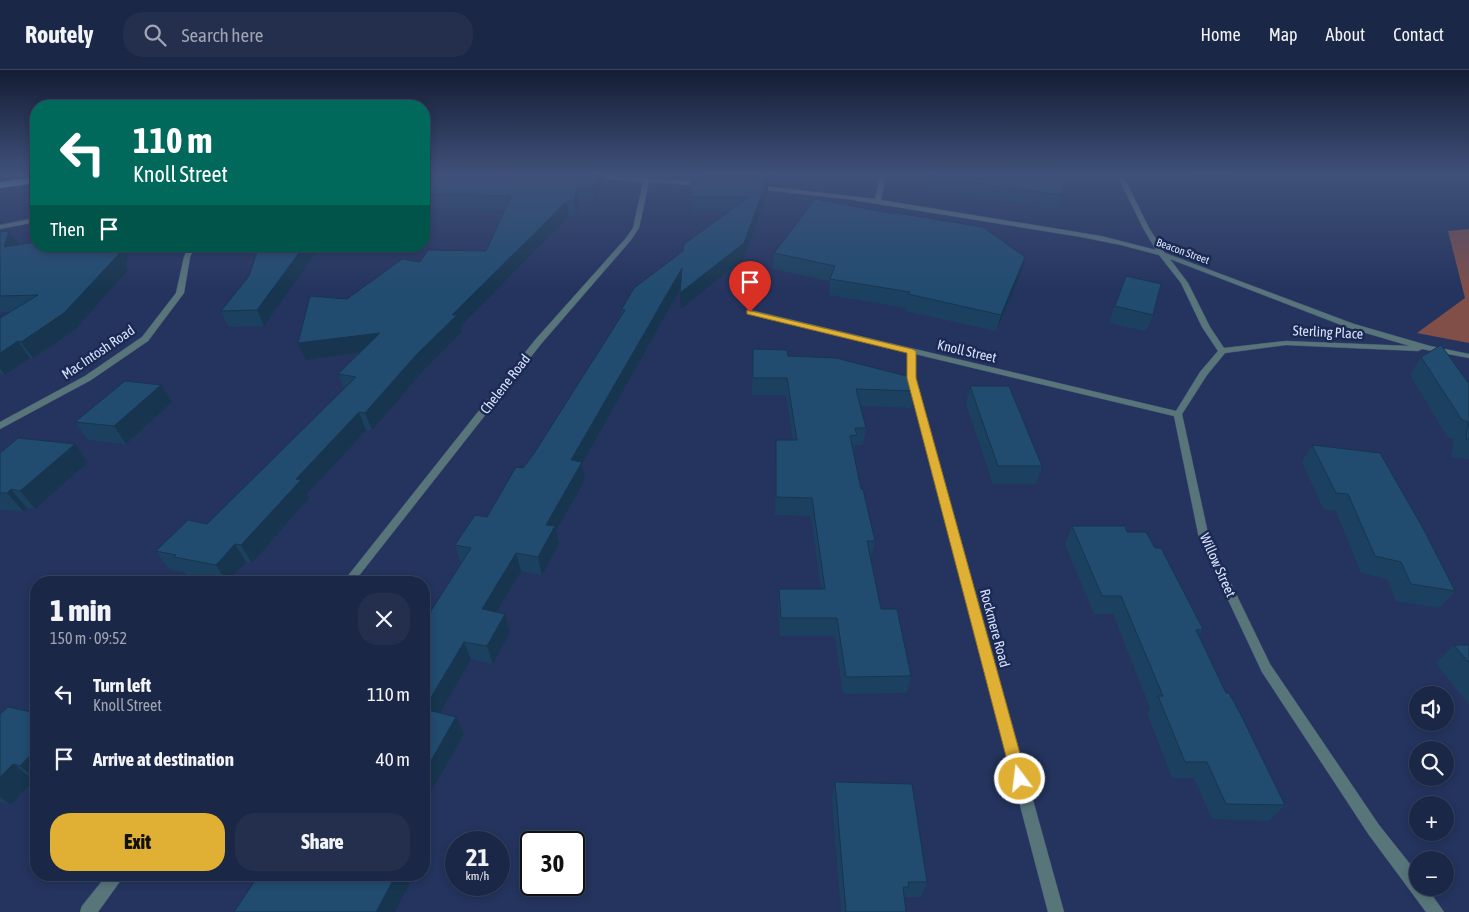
<!DOCTYPE html>
<html lang="en">
<head>
<meta charset="utf-8">
<style>
  :root { --surface:#1b2746; --page:#242f4d; --text:#f1f3f6; --muted:#a0a5b3; --line:#39445f; --accent:#dfb034 }
  body { margin:0; font-family:"Asap Condensed",sans-serif; background:var(--page); color:var(--text); height:100vh; display:flex; flex-direction:column; font-size:19px; white-space:nowrap }
  * { box-sizing:border-box; margin:0 }
  p { font-size:16px; color:var(--muted) }
  .icon { flex:none; width:28px; height:28px; fill:none; stroke:currentColor; stroke-width:2; stroke-linecap:round; stroke-linejoin:round }
  .map { position:relative; flex:1; overflow:hidden }
  .drawer { position:absolute; left:30px; top:506px; width:400px; height:305px; display:flex; flex-direction:column; background:var(--surface); border-radius:20px; box-shadow:0 2px 8px #0003,0 0 0 1px var(--line) }
  .drawer>* { flex:none }
  .banner { position:absolute; left:30px; top:30px; width:400px; height:152px; border-radius:20px; box-shadow:0 2px 8px #0003,0 0 0 1px var(--line); background:#00695c; color:#fff; overflow:hidden }
  .fabs { position:absolute; left:1409px; top:616px; display:grid; gap:10px }
  .fabs a { display:grid; place-items:center; width:45px; height:45px; border-radius:50%; background:var(--surface); box-shadow:0 2px 8px #0003,0 0 0 1px var(--line); font-size:25px }
  .speed { position:absolute; left:445px; top:761px; display:flex; gap:10px; font-size:25px; font-weight:700; text-align:center }
  .speed>* { display:grid; place-content:center; width:65px; height:65px; border-radius:50%; background:var(--surface); box-shadow:0 2px 8px #0003,0 0 0 1px var(--line); line-height:1 }
  .speed small { font-size:12px; font-weight:400 }
  .speed .limit { border:2px solid #111; border-radius:8px; background:#fff; color:#111 }
  .pin { position:absolute; display:grid; place-items:center; width:42px; height:42px; color:#fff; margin:-51px -21px; border-radius:50% 50% 50% 0; rotate:-45deg; box-shadow:0 0 5px #0007 }
  .pin .icon { rotate:45deg }
  .me { position:absolute; width:55px; margin:-28px; rotate:345deg; stroke-linejoin:round; filter:drop-shadow(0 0 4px #0008) }
  .turn { display:flex; align-items:center; gap:18px; height:105px; padding:0 20px; font-size:22px }
  .turn .icon { width:65px; height:65px; stroke-width:2.5 }
  .turn b { display:block; font-size:35px; line-height:42px }
  .then { display:flex; align-items:center; height:48px; padding:0 20px; background:#0003; gap:10px; font-size:19px }
  .round { display:grid; place-items:center; flex:none; width:52px; height:52px; border-radius:20px; background:var(--page) }
  .summary { display:flex; align-items:center; justify-content:space-between; height:85px; padding:0 20px }
  h1 { font-size:30px; font-weight:800; line-height:38px }
  .action { display:flex; gap:10px; margin-top:auto; padding:10px 20px }
  .action a { flex:1; height:58px; border-radius:20px; background:var(--accent); color:#111; font-size:20px; font-weight:800; line-height:58px; text-align:center }
  .action a+a { background:var(--page); color:var(--text) }
  ul { padding:0; list-style:none }
  li { display:flex; align-items:center; gap:15px; height:65px; padding:0 20px }
  li div { flex:1 }
  li b { display:block; font-size:19px }
  li em { font-style:normal }
  header { display:flex; align-items:center; gap:30px; box-sizing:border-box; height:70px; padding:0 25px; background:var(--surface); border-bottom:1px solid var(--line) }
  header strong { font-size:24px }
  nav { display:flex; gap:28px; margin-inline-start:auto; font-size:18px }
  .search { width:350px; height:45px; background:var(--page); display:flex; align-items:center; gap:12px; box-sizing:border-box; padding:0 18px; border-radius:20px; color:var(--muted); font-size:19px }
  .map>svg:first-child { display:block }
</style>
</head>
<body>
<header>
<strong>Routely</strong>
<div class="search"><svg class="icon" aria-label="search" viewBox="0 0 24 24"><circle cx="10" cy="10" r="6"/><path d="M15 15l6 6"/></svg>Search here</div>
<nav><a>Home</a><a>Map</a><a>About</a><a>Contact</a></nav>
</header>
<div class="map">
<svg width="1469" height="842" viewBox="0 0 1469 842">
  <rect width="100%" height="100%" fill="#24345e"/>
  <!-- green -->
  <path fill="#814e48" d="M1469 159V273L1417 263 1465 228 1448 161Z"/>
  <g fill="none" stroke-linecap="round" stroke-linejoin="round">
    <!-- minor casing -->
    <g stroke="#415078" stroke-width="1">
      <g id="minor">
        <path d="M424 103H453L450 105H424Z"/>
        <path d="M877 103H883L885 109 881 130 1101 166 1156 180 1143 158 1116 103H1122L1149 158 1165 183 1354 254 1430 276 1469 284V288L1422 279 1418 281 1286 275 1225 283 1207 305 1182 344 1209 468 1270 594 1379 755 1418 804V818H1427L1444 842H1426L1369 765 1262 602 1199 468 1174 346 915 284 916 308 1064 842H1048L908 308 907 282 750 244 746 242 750 240 1176 341 1200 302 1218 281 1202 257 1181 213 1159 185 1121 175 1081 167 847 129 756 119 753 117 756 115 875 129 879 109ZM1170 189 1349 258 1410 276 1286 271 1224 278 1210 257 1188 213Z"/>
        <path d="M588 104 704 112 707 114 704 116 649 112 639 158 631 170 541 274 354 512H343L535 270 626 168 633 158 643 112 586 107V105Z"/>
        <path d="M36 148V152L0 159V155Z"/>
        <path d="M189 176H195L190 187 184 223 148 271 91 310 0 359V352L85 306 142 267 176 223 184 187Z"/>
        <path d="M107 805H124L121 810 98 842H80L82 836Z"/>
      </g>
    </g>
    <!-- motorway casing -->
    <g stroke="#415078" stroke-width="1">
      <path id="motorway" d="M36 107V113L0 118V112Z"/>
    </g>
    <!-- minor -->
    <use href="#minor" fill="#58767a" fill-rule="evenodd"/>
    <!-- motorway -->
    <use href="#motorway" fill="#7eccd7" fill-rule="evenodd"/>
  </g>
  <!-- wall -->
  <g fill="#1c4160">
    <path d="M437 103H606L605 104H602V112L594 132H579L576 146H569L460 257 462 262 422 302 372 360H366L307 424 309 428 252 493 246 492 227 512 187 505 184 502 169 499 156 481 207 454 344 318 338 304 359 283 306 290 347 229 420 192 486 181 504 140 424 139V120Z"/>
    <path d="M692 103H774L770 114H768V122L744 188 681 239V218L582 394 585 410 556 461 559 474 542 505 521 501 497 543 505 544 510 562 493 594 471 589 440 643 464 664 424 734V552L461 493 455 475 487 447 533 385 621 246V240L683 181 728 142H692Z"/>
    <path d="M927 103H1063V125L1059 139 934 122Z"/>
    <path d="M1169 103H1232L1229 109Z"/>
    <path d="M0 162 18 175 126 196 128 200 75 260 33 288H30L5 305 0 304V248L10 242H0Z"/>
    <path d="M259 176H337L320 177 264 256 228 257 221 241 249 206Z"/>
    <path d="M774 183 1021 203 996 261 906 241V238L829 225 830 211 773 199Z"/>
    <path d="M1126 206 1153 245 1146 261 1109 253Z"/>
    <path d="M753 279 788 286 915 321 911 338 861 336 866 358 863 375H855L854 383 861 419 875 471 871 488V489L881 539 911 606 907 623 843 624 835 566H780L778 537 779 519H821L811 446 775 445 776 370H793L786 325H752Z"/>
    <path d="M1421 287 1469 314V389L1451 387 1454 369 1448 368 1410 305Z"/>
    <path d="M970 316 1042 396 1036 414H993L966 334Z"/>
    <path d="M172 332 126 374 88 370 75 352Z"/>
    <path d="M75 374 88 392 35 439 27 438 23 441 0 440V383Z"/>
    <path d="M1312 375 1455 521 1439 538 1396 531 1387 509 1361 503 1336 441 1324 440 1302 392Z"/>
    <path d="M1072 456 1127 462 1155 478 1203 559 1199 565 1226 623 1285 735 1269 751 1212 749 1194 708H1172L1147 643 1150 638 1113 544H1094L1065 474Z"/>
    <path d="M1454 575H1469V635L1436 593Z"/>
    <path d="M36 643V711L34 710 11 735 0 732V644Z"/>
    <path d="M835 712 927 812 921 827H905V829L906 842H841L832 729Z"/>
  </g>
  <!-- shaded-wall -->
  <g fill="#17354e">
    <path d="M598 103H601L602 112 594 132 592 118Z"/>
    <path d="M771 103H774L770 114Z"/>
    <path d="M768 107V122L744 188 681 239 680 223Z"/>
    <path d="M577 118 579 132 576 146 574 131Z"/>
    <path d="M567 131 569 146 460 257 462 262 422 302 372 360 365 343 452 245Z"/>
    <path d="M9 161 19 176 4 177Z"/>
    <path d="M118 176H130L126 196 128 200 75 260 33 288 21 272 117 181Z"/>
    <path d="M304 176H319L320 177 264 256 257 240Z"/>
    <path d="M1025 187 1021 203 996 261 1001 245Z"/>
    <path d="M682 198 683 214 582 394 585 410 556 461 559 474 542 505 538 487 546 455 571 390Z"/>
    <path d="M380 263 386 279 306 290 298 273Z"/>
    <path d="M18 271 30 288 5 305 0 298V283Z"/>
    <path d="M161 315 172 332 126 374 114 356Z"/>
    <path d="M359 342 366 360 307 424 309 428 252 493 241 475 296 409Z"/>
    <path d="M75 374 88 392 35 439 20 421Z"/>
    <path d="M11 419 27 438 23 441 7 423Z"/>
    <path d="M235 474 246 492 227 512 216 495Z"/>
    <path d="M516 483 521 501 488 557 482 539Z"/>
    <path d="M505 544 510 562 493 594 487 576Z"/>
    <path d="M464 572 471 589 432 657 424 639Z"/>
    <path d="M456 647 464 664 424 734V703Z"/>
    <path d="M36 679V709L20 696Z"/>
    <path d="M13 694 34 710 11 735 0 727V707Z"/>
    <path d="M396 805H414L395 842H376Z"/>
  </g>
  <!-- building -->
  <g fill="#214c70" stroke="#17354e">
    <path d="M437 103H598L592 118H577L574 131H567L452 245H457L416 285 365 343 359 342 296 409 301 410 241 475 235 474 216 495 174 487 176 485 156 481 188 450 207 454 356 307 338 304 380 263 298 273 310 226 347 229 402 189 420 192 428 180 486 181 511 126 424 124V120Z"/>
    <path d="M692 103 768 107 744 173 680 223 682 198 571 390 582 392 546 455 555 456 538 487 516 483 482 539 505 544 487 576 464 572 424 639V552L471 478 455 475 475 445 487 447 516 397 523 398 533 385 625 240H621L634 218 683 181 684 174 749 127H691Z"/>
    <path d="M935 103H1063V125L936 108Z"/>
    <path d="M815 129 895 144 897 143 983 157 1025 187 1001 245 908 224 910 222 830 209 835 196 774 183Z"/>
    <path d="M9 161 4 177 36 172V176H118L117 181 119 184 64 243 21 272 18 271 0 283V248L38 225 0 226V162Z"/>
    <path d="M259 176H304L257 240 221 241 249 206Z"/>
    <path d="M1126 206 1161 214 1153 245 1115 236Z"/>
    <path d="M1441 275 1469 314V369H1466L1468 352 1462 350 1421 287Z"/>
    <path d="M753 279 787 280 788 286 836 288 914 308 915 321 856 319 866 358H855L857 365 850 366 861 419H863L875 471H867L881 539H897L911 606 846 607 837 548H781L779 519H825L812 428 776 427V370H797L787 308H753Z"/>
    <path d="M125 311 161 315 114 356 75 352Z"/>
    <path d="M970 316H1009L1042 396H998Z"/>
    <path d="M18 368 75 374 20 421 11 419 7 423H0V383Z"/>
    <path d="M1312 375 1380 383 1424 460 1455 521 1411 514 1401 492 1375 486 1348 424 1336 423Z"/>
    <path d="M1072 456H1125L1127 462H1146L1155 478H1161L1203 559 1196 560 1226 623H1229L1241 645 1285 735 1226 734 1207 692H1185L1158 626H1163L1121 526H1102Z"/>
    <path d="M1454 575H1469V593Z"/>
    <path d="M8 637 36 643V679L20 696 13 694 0 707V644Z"/>
    <path d="M424 639 456 647 424 703Z"/>
    <path d="M835 712 912 714 927 812H908L909 817H903L906 842H846Z"/>
    <path d="M255 805H396L376 842H234L254 812 250 811Z"/>
  </g>
  <!-- sky -->
  <linearGradient id="sky" x2="0" y2="1"><stop stop-color="#141d34"/><stop offset="0.47" stop-color="#3f5079"/><stop offset="1" stop-color="#3f5079" stop-opacity="0"/></linearGradient>
  <rect width="1469" height="221" fill="url(#sky)"/>
  <!-- route -->
  <path fill="#dfb034" stroke="#917222" d="M747 240 912 279 916 281V308L1027 709 1025 714 1020 716 1014 714 1012 709 907 308V283L747 244Z"/>
  <g text-anchor="middle" dominant-baseline="central" stroke-width="5" stroke-linejoin="round" paint-order="stroke">
    <!-- far-street labels -->
    <g font-size="11" fill="#d7e3fe" stroke="#1b2953">
      <text transform="translate(1183 181) rotate(20)">Beacon Street</text>
    </g>
    <!-- street labels -->
    <g font-size="14" fill="#d7e3fe" stroke="#1b2953">
      <text transform="translate(1328 262) rotate(3)">Sterling Place</text>
      <text transform="translate(967 281) rotate(13)">Knoll Street</text>
      <text transform="translate(98 282) rotate(-34)">Mac Intosh Road</text>
      <text transform="translate(505 314) rotate(-52)">Chelene Road</text>
      <text transform="translate(1218 495) rotate(66)">Willow Street</text>
      <text transform="translate(995 558) rotate(75)">Rockmere Road</text>
    </g>
  </g>
</svg>
<div class="fabs">
<a><svg class="icon" aria-label="sound" viewBox="0 0 24 24"><path d="M4 9h4l5-4v14l-5-4H4zM17 9q2 3 0 6"/></svg></a>
<a><svg class="icon" aria-label="search" viewBox="0 0 24 24"><circle cx="10" cy="10" r="6"/><path d="M15 15l6 6"/></svg></a>
<a>+</a>
<a>−</a>
</div>
<div class="speed"><div>21<small>km/h</small></div><div class="limit">30</div></div>
<div class="pin" style="left:750px;top:242px;background:#d93025"><svg class="icon" aria-label="arrive" viewBox="0 0 24 24"><path d="M6 21V4h12l-3 4 3 4H6"/></svg></div>
<svg class="me" style="left:1020px;top:709px" viewBox="-20 -20 40 40"><circle r="17" fill="#dfb034" stroke="#fff" stroke-width="3"/><path d="M0-11L8 9 0 5-8 9z" fill="#fff"/></svg>
<div class="banner">
<div class="turn"><svg class="icon" aria-label="left" viewBox="0 0 24 24"><path d="M17 20v-9H6M10 6l-5 5 5 5"/></svg><div><b>110 m</b>Knoll Street</div></div>
<div class="then">Then<svg class="icon" aria-label="arrive" viewBox="0 0 24 24"><path d="M6 21V4h12l-3 4 3 4H6"/></svg></div>
</div>
<section class="drawer">
<div class="summary"><div><h1>1 min</h1><p>150 m · 09:52</p></div><a class="round"><svg class="icon" aria-label="close" viewBox="0 0 24 24"><path d="M6 6l12 12M18 6L6 18"/></svg></a></div>
<ul>
<li><svg class="icon" aria-label="left" viewBox="0 0 24 24"><path d="M17 20v-9H6M10 6l-5 5 5 5"/></svg><div><b>Turn left</b><p>Knoll Street</p></div><em>110 m</em></li>
<li><svg class="icon" aria-label="arrive" viewBox="0 0 24 24"><path d="M6 21V4h12l-3 4 3 4H6"/></svg><div><b>Arrive at destination</b></div><em>40 m</em></li>
</ul>
<div class="action"><a>Exit</a><a>Share</a></div>
</section>
</div>
</body>
</html>
